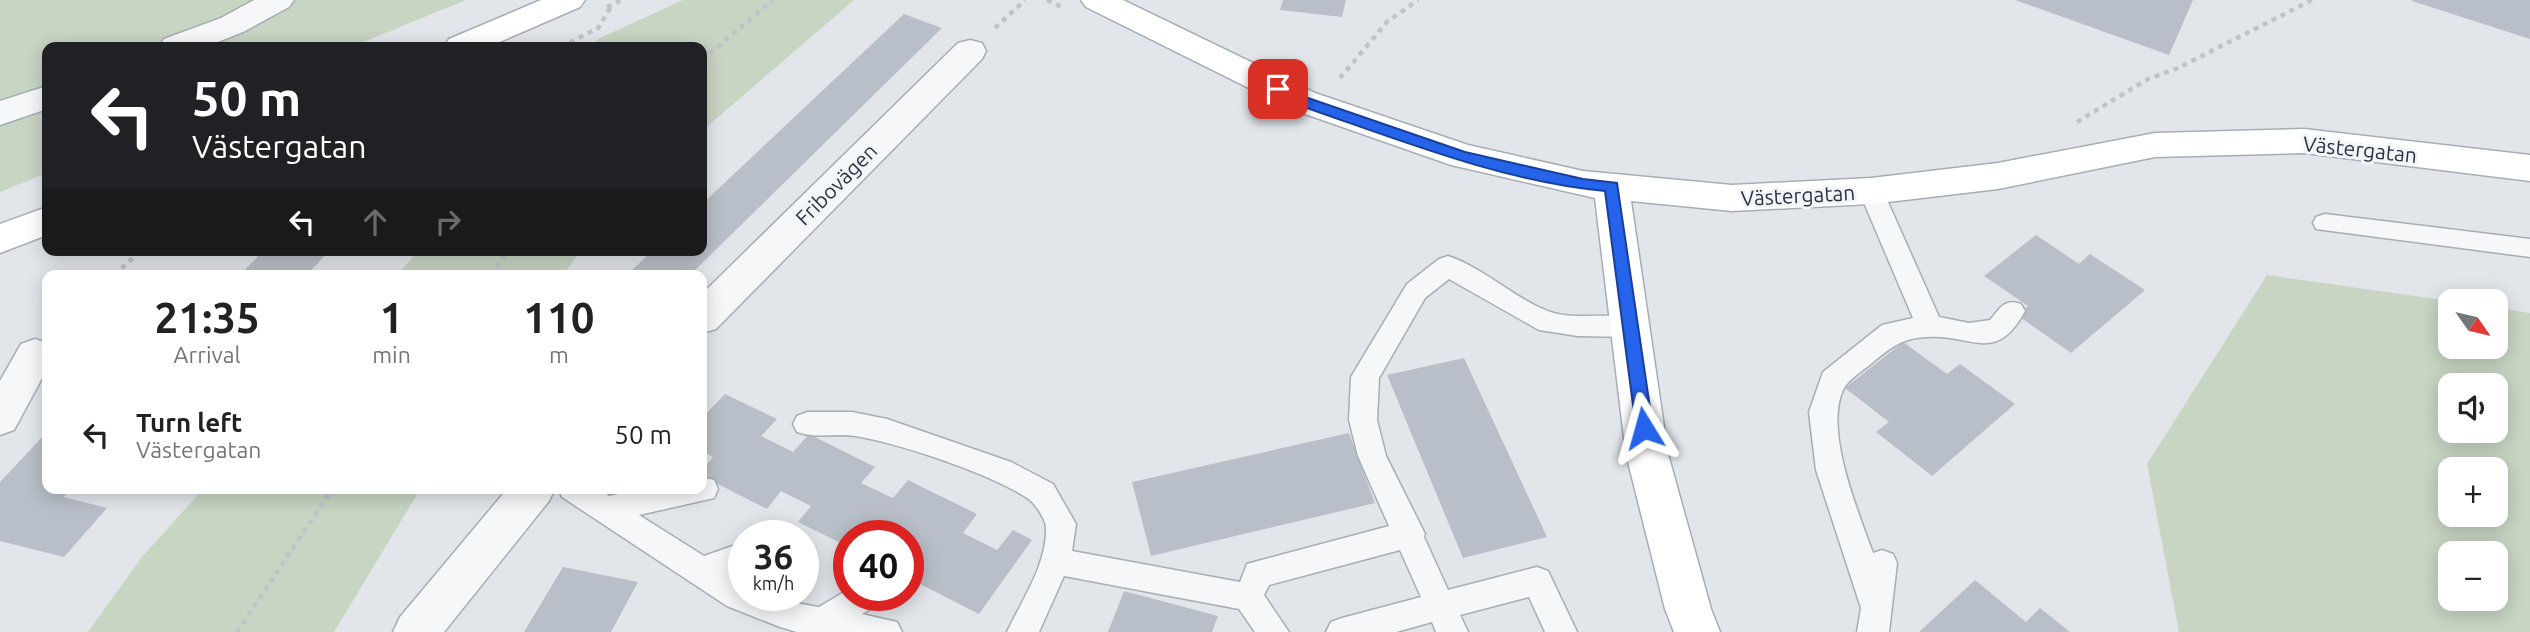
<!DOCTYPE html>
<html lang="en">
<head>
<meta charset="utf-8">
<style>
  :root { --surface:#fff; --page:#f6f6f6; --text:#222; --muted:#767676 }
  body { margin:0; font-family:Ubuntu,sans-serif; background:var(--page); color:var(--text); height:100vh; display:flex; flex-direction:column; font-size:26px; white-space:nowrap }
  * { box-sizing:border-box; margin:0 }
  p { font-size:23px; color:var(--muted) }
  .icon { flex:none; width:38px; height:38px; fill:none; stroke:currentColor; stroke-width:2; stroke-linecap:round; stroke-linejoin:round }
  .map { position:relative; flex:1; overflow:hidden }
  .panel { position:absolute; left:42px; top:270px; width:665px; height:224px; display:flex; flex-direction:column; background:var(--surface); border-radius:14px; box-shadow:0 4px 18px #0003 }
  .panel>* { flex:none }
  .guide { position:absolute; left:42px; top:42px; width:665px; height:214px; border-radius:14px; box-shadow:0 4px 18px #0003; background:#202124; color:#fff; overflow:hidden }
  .needle { width:46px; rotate:124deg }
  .buttons { position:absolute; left:2438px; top:289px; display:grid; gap:14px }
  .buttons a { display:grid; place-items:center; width:70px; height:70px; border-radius:14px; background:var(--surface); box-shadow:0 4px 18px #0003; font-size:35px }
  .speed { position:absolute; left:728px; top:520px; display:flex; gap:14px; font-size:35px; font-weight:700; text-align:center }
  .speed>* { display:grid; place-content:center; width:91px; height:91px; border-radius:50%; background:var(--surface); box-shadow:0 4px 18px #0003; line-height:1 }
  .speed small { font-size:18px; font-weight:400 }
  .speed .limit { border:10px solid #d22; background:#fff; color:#111 }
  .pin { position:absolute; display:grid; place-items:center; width:60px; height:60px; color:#fff; margin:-30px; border-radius:14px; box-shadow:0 4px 10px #0006 }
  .me { position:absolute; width:77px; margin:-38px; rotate:352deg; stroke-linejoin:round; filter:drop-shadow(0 0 5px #0008) }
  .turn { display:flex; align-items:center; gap:24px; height:147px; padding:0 35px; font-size:32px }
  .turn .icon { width:91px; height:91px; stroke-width:2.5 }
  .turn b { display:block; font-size:49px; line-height:60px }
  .lanes { display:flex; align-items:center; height:66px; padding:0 35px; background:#0003; justify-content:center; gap:35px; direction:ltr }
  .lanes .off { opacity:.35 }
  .eta { display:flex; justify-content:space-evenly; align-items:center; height:119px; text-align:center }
  .eta b { font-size:42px; font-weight:600; line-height:49px }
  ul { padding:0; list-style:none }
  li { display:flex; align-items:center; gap:21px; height:91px; padding:0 35px }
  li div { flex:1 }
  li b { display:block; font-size:26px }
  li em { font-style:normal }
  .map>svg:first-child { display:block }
</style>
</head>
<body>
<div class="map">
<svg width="2530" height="632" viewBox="0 0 2530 632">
  <rect width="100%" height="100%" fill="#e2e6eb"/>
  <!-- green -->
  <g fill="#c8d5c3" fill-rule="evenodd">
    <path d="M0 0H466L351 47H47V173L0 192Z"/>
    <path d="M683 0H854L702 131V47H592L598 39Z"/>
    <path d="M419 250H581L563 275H397Z"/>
    <path d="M2267 275 2450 301V346H2496V308L2530 313V632H2179L2147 464ZM2496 385V430H2450V385ZM2496 469V514H2450V469ZM2450 553H2496V598H2450Z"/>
    <path d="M204 488H421L334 632H88L142 557Z"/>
  </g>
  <!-- building -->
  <g fill="#b9bfc8">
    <path d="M1283 0H1346L1342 17 1280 10Z"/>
    <path d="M2015 0H2193L2169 55Z"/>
    <path d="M2530 0V39L2412 1V0Z"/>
    <path d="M904 14 942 28 690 275H627L653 250H702V204Z"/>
    <path d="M2036 235 2079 264 2090 254 2145 290 2071 353 2017 315 2028 306 1984 276Z"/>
    <path d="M264 250H330L307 275H240Z"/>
    <path d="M1903 342 1947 374 1960 364 2015 404 1932 476 1876 432 1889 422 1845 388Z"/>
    <path d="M1464 358 1547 537 1463 558 1387 375Z"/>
    <path d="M725 394 777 419 761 436 793 452 809 434 875 467 861 483 893 498 908 480 977 514 963 533 997 550 1013 530 1032 540 979 614 908 578V568L917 557 908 552V536H849V547L798 522 811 506 781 491 767 509 702 476V470L713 457 702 451V418Z"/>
    <path d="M47 432V488H72L63 497 107 508 64 557 0 541V482Z"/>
    <path d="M1349 433 1375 503 1151 556 1132 482Z"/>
    <path d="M563 567 638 582 611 632H524Z"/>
    <path d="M1975 580 2026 622 2040 608 2070 632H1919Z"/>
    <path d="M1124 591 1218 616 1212 632H1108Z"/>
  </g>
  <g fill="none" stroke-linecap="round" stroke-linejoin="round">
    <!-- lane casing -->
    <g stroke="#a7adb5" stroke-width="3">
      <g id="lane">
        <path d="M1871 182 1880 185 1883 191 1939 317 1969 323 1990 320C2000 308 2005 298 2021 304L2025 311C1996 365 1971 334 1928 337 1901 338 1892 347 1872 363 1864 370 1849 379 1844 388 1823 429 1858 511 1873 553L1882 550 1893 554 1897 563 1889 632H1857L1861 608 1816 470 1809 412 1823 372 1882 325 1913 318 1859 191 1862 185Z"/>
        <path d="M2325 214 2530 239V257L2316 229 2313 223 2316 217Z"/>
        <path d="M1448 256C1482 267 1510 295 1543 309 1572 323 1609 310 1639 320L1643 327 1639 334 1630 337 1578 336 1539 330 1449 279 1425 298 1379 378 1377 420 1386 456 1425 534 1424 537 1448 590 1537 567 1548 571 1577 632H1545L1529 597 1460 615 1468 632H1436L1432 622 1396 632H1326L1331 622 1342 618 1421 597 1400 550 1269 585 1264 595 1289 632H1255L1239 609 1064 576 1039 632H1007C1022 600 1047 564 1046 528 1046 520 1036 505 1030 500 995 475 899 443 855 436 836 433 816 439 797 432L793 424 797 416 807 412H852L887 419 1011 462 1053 484 1076 524 1072 551 1240 582 1247 564 1258 561 1389 526 1358 456 1349 420 1351 377 1407 284 1439 259Z"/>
        <path d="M702 477 714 480 718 489 714 498 639 515 704 556 744 542V568L730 574 744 583V595C771 595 792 603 819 607L849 589V595H881L877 605 862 614 897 622 902 632H797L780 627 727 606 562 497 558 488H597L609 496 646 488H702Z"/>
      </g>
    </g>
    <!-- street casing -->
    <g stroke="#a7adb5" stroke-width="3">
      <g id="street">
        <path d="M254 0H294L289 7 243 32 205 47H159L164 39 221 18Z"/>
        <path d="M970 40 982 43 986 51 982 59 716 329 702 333V294L958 43Z"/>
        <path d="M47 86V109L0 125V101Z"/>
        <path d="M35 339 47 343V369L14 430 0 435V381L21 344Z"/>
        <path d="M508 488H555L549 501 444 632H393L400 617Z"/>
      </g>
    </g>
    <!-- secondary casing -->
    <g stroke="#a7adb5" stroke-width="3">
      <g id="secondary">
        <path d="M541 0H585L580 7 488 47H444L449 39Z"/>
        <path d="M1081 0H1123L1315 93 1468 145 1583 171 1732 185 1871 178 1998 163 2155 133 2304 129 2530 155V181L2304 153 2155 157 1998 189 1871 204 1732 211 1631 201 1668 454 1711 609 1720 632H1674L1665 609 1626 454 1595 198 1451 165 1291 109 1086 7Z"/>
        <path d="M47 207V235L0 253V224Z"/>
      </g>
    </g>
    <!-- path -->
    <g stroke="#c0c4ca" stroke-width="4.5" stroke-dasharray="5 5" stroke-linecap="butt">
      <path d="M1047 0 1062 7"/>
      <path d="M607 7 622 0"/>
      <path d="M995 28 1025 0"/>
      <path d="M561 47 598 28 612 5"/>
      <path d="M702 60 773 0"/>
      <path d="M1340 78 1387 22 1418 0"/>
      <path d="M2077 122 2148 79 2178 68 2312 0"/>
      <path d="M114 275 142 250"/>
      <path d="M491 275 509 250"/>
      <path d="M237 632 333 488"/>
    </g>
    <!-- lane -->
    <use href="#lane" fill="#f5f7f9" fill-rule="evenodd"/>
    <!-- street -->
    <use href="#street" fill="#f5f7f9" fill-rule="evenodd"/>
    <!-- secondary -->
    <use href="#secondary" fill="#fff" fill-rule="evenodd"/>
  </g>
  <!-- route -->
  <path fill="#2563eb" stroke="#184099" stroke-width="2" d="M1278 85 1308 98 1465 152 1583 179 1617 183 1653 428 1650 433H1638L1636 428 1605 191C1503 182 1395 138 1298 105L1273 93 1271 89Z"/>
  <g text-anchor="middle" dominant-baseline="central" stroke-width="6" stroke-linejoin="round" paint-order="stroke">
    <!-- street labels -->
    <g font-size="21" fill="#2a3443" stroke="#f2f5f8">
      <text transform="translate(2360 149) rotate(6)">Västergatan</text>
      <text transform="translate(836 184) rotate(-45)">Fribovägen</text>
      <text transform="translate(1798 195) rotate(-3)">Västergatan</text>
    </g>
  </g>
</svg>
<div class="buttons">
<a><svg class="needle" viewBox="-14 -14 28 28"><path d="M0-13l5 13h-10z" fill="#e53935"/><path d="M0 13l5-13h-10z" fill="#767676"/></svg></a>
<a><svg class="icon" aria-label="sound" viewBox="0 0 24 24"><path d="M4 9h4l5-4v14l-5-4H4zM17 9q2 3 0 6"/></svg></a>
<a>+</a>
<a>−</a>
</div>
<div class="speed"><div>36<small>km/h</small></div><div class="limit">40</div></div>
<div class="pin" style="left:1278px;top:89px;background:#d93025"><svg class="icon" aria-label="arrive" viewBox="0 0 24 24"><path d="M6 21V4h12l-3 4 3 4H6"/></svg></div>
<svg class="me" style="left:1644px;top:428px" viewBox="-20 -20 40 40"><path d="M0-17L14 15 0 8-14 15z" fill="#2563eb" stroke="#fff" stroke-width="4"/></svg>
<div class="guide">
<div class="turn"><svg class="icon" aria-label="left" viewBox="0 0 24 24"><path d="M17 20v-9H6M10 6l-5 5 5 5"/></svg><div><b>50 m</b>Västergatan</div></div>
<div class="lanes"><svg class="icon" aria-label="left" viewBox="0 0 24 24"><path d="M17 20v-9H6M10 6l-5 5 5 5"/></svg><svg class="icon off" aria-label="ahead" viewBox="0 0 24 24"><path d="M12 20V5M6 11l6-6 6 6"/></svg><svg class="icon off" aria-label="right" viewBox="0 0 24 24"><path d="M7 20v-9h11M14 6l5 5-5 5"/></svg></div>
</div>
<section class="panel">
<div class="eta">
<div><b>21:35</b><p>Arrival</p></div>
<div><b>1</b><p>min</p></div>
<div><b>110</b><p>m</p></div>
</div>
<ul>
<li><svg class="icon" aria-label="left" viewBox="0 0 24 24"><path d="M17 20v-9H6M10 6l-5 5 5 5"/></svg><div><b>Turn left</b><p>Västergatan</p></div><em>50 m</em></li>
</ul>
</section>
</div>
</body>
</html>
